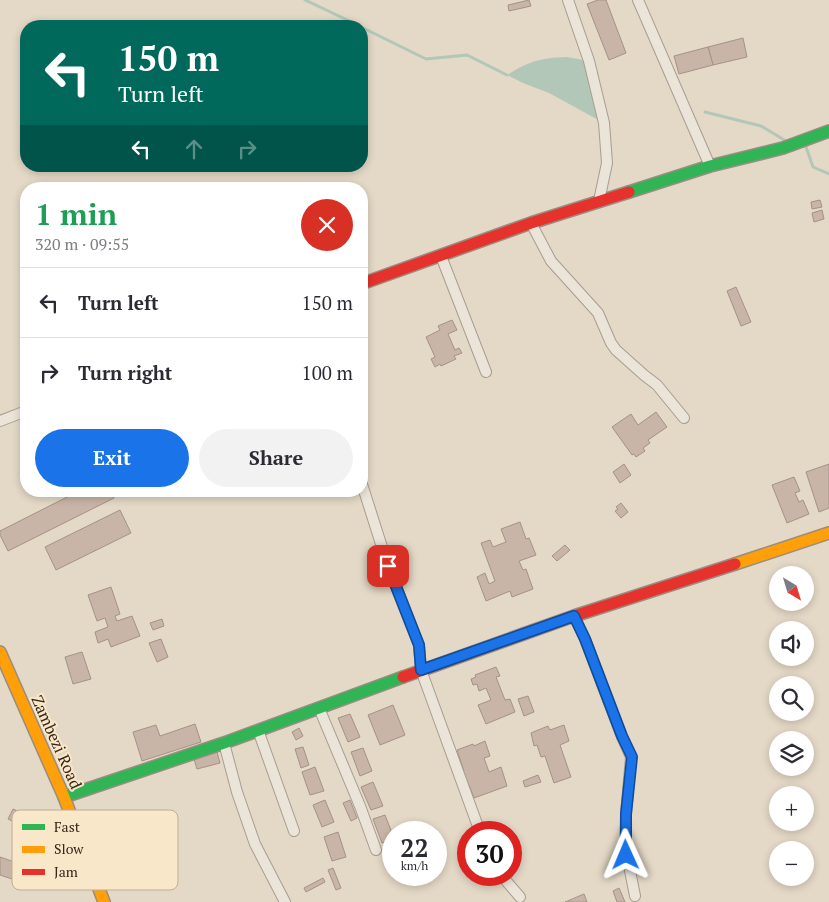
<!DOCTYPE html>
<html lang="en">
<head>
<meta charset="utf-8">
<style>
  :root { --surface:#fff; --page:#f2f2f3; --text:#2b2b33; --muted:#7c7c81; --line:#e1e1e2; --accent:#1a73e8 }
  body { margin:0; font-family:"PT Serif",serif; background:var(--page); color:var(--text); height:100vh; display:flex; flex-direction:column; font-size:19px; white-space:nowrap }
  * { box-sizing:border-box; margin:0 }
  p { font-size:16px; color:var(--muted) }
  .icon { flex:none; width:28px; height:28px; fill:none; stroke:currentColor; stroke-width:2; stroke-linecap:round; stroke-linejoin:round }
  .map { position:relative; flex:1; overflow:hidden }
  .panel { position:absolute; left:20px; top:182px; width:348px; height:315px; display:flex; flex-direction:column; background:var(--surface); border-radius:20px; box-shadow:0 2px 8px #0003 }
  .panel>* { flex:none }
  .guide { position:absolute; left:20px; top:20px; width:348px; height:152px; border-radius:20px; box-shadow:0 2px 8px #0003; background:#00695c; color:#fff; overflow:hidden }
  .needle { width:32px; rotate:142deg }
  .controls { position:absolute; left:769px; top:566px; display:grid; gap:10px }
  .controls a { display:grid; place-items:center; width:45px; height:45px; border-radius:50%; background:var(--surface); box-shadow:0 2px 8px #0003; font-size:25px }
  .speed { position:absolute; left:382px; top:821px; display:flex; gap:10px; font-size:25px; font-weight:700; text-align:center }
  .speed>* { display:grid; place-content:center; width:65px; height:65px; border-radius:50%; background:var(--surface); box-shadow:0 2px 8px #0003; line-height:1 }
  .speed small { font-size:12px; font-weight:400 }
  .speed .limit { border:8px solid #d22; background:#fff; color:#111 }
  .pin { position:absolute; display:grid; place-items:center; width:42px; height:42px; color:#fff; margin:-21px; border-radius:10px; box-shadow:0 2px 8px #0006 }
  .me { position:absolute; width:55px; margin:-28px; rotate:359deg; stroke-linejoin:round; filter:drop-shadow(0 0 4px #0008) }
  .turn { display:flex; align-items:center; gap:18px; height:105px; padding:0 15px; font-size:22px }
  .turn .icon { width:65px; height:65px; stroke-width:2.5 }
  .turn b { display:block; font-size:35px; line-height:42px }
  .lanes { display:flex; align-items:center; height:48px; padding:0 15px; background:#0003; justify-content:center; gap:25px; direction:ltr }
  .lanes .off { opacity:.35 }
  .round { display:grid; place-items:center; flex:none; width:52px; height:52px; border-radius:26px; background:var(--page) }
  .head { display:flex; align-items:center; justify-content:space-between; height:85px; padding:0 15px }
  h1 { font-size:30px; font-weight:600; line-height:38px; color:#1e9e55 }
  .button { display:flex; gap:10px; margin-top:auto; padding:10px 15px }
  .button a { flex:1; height:58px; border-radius:30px; background:var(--accent); color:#fff; font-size:20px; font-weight:600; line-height:58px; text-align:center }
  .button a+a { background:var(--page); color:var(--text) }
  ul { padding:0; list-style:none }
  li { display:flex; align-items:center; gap:15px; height:70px; padding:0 15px; border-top:1px solid var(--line) }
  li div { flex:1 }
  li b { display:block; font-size:19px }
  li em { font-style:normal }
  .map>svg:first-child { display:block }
</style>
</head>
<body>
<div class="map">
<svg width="829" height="902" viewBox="0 0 829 902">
  <rect width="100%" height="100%" fill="#e4d8c6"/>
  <!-- water -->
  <path fill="#b3c7b9" d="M567 57 589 61 604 123 549 93 523 83 507 75C530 61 540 58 567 57Z"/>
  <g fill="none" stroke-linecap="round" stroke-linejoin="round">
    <!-- stream -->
    <g stroke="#b3c7b9" stroke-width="3">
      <path d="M305 0 360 26"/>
      <path d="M361 27 426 59 467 55 507 75"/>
      <path d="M705 112 761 126 786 141"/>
      <path d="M805 144 813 167 829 174"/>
    </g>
  </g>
  <!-- building -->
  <g fill="#c8b5a7" stroke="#a39386">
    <path d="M529 0 531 6 509 11 508 5Z"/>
    <path d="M598 0H606L626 53 609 60 587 4Z"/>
    <path d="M743 38 747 57 713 65 708 47Z"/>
    <path d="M708 47 713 65 679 74 674 56Z"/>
    <path d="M820 200 822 207 812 209 811 202Z"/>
    <path d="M822 210 824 219 814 222 812 213Z"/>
    <path d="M736 287 751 322 741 326 727 291Z"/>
    <path d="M452 320 457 330 448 334 455 350 459 348 462 353 454 356 456 359 441 366 440 364 435 367 431 359 435 357 426 337 440 330 438 326Z"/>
    <path d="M656 412 667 427 648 440 650 443 643 448 645 451 636 457 634 454 632 455 612 427 631 414 638 425Z"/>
    <path d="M624 464 631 475 620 483 613 472Z"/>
    <path d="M829 464V508L819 512 806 472Z"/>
    <path d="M794 477 800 491 795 493 799 502 803 500 809 514 787 523 772 485Z"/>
    <path d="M79 491H111L114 498 8 551 0 535V531Z"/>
    <path d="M621 503 628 512 621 518 615 511 618 509 616 507Z"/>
    <path d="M120 510 131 533 56 570 45 547Z"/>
    <path d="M520 522 526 539 529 538 536 555 519 561 523 570 526 569 533 589 512 597 510 591 486 601 477 577 485 573 489 584 495 581 481 543 490 540 493 547 506 542 501 529Z"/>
    <path d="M565 545 570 550 557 561 552 556Z"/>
    <path d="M111 587 120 614 115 616 117 621 132 616 140 636 111 647 108 639 98 643 95 632 108 627 105 618 97 621 88 595Z"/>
    <path d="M162 619 164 626 153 630 150 623Z"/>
    <path d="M161 639 168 657 157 662 149 643Z"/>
    <path d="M82 652 91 679 73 684 65 657Z"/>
    <path d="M496 667 500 676 496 677 505 700 510 699 515 712 486 724 478 705 491 700 486 688 479 691 477 684 473 685 471 679 476 677 475 675Z"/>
    <path d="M528 696 534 712 524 716 518 699Z"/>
    <path d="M393 705 405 735 380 745 368 715Z"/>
    <path d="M350 714 360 737 348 742 338 718Z"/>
    <path d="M195 724 201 742 142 761 133 732 156 725 160 736Z"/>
    <path d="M564 725 569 741 560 745 571 777 554 783 545 756 541 757 537 745 534 746 531 733 548 726 550 730Z"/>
    <path d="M299 728 303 736 296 740 292 732Z"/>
    <path d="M485 741 490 756 484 758 489 772 501 767 507 786 474 798 469 785 466 787 460 772 464 771 457 750 473 744 474 746Z"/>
    <path d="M303 747 309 765 301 768 295 749Z"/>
    <path d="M363 748 372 771 360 776 351 752Z"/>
    <path d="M217 752 220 763 197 769 194 759Z"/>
    <path d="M315 767 324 791 310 795 302 772Z"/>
    <path d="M538 775 541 782 525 787 523 781Z"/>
    <path d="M373 782 383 806 371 810 361 787Z"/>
    <path d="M325 800 334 822 322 827 313 805Z"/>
    <path d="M350 800 357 818 351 821 343 803Z"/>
    <path d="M13 809 35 819 31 830 8 819Z"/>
    <path d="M385 815 394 838 382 843 373 819Z"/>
    <path d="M338 832 346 857 332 861 324 837Z"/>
    <path d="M0 857 23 865 18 881 0 875Z"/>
    <path d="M333 868 341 888 336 890 328 870Z"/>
    <path d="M323 878 325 882 306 892 304 888Z"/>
    <path d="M619 888 625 902H617L613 891Z"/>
    <path d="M584 894 587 902H565Z"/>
  </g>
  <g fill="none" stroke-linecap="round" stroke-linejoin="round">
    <!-- street casing -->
    <g stroke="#a89d90" stroke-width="12">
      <g id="street">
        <path d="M568 0 589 61 604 123 607 163 599 201"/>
        <path d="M638 0 710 166"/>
        <path d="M531 223 551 261 598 313 611 343 616 350 644 375 657 385 684 418"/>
        <path d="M441 256 486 372"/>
        <path d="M0 421 26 411"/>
        <path d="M361 481 388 566 419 645 421 670 480 832"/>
        <path d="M574 616 585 639 622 737 631 757 626 814 625 845 635 896"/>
        <path d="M319 708 360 806 376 850"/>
        <path d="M258 730 294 831"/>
        <path d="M224 743 237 792 255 844 285 902"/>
        <path d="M501 875 520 897"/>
      </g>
    </g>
    <!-- fast casing -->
    <g stroke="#988d80" stroke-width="14">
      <g id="fast">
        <path d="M629 192 710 166 783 148 829 131"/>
        <path d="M64 797 224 743 403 677"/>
      </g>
    </g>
    <!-- slow casing -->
    <g stroke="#988d80" stroke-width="14">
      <g id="slow">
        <path d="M735 564 829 533"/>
        <path d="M0 652 64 797 104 902"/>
      </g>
    </g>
    <!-- jam casing -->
    <g stroke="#988d80" stroke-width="14">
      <g id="jam">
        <path d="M361 284 531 223 629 192"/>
        <path d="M403 677 574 616 735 564"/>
      </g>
    </g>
    <!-- street -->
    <use href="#street" stroke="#ebe4d9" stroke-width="10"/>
    <!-- fast -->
    <use href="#fast" stroke="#30b455" stroke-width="11"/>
    <!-- slow -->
    <use href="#slow" stroke="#ff9f0a" stroke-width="11"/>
    <!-- jam -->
    <use href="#jam" stroke="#e5322d" stroke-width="11"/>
  </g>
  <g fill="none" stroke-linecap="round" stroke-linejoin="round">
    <!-- route casing -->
    <g stroke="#114b97" stroke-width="12">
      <path id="route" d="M388 566 419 645 421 670 574 616 585 639 622 736 632 757 626 814V855"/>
    </g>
    <!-- route -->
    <use href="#route" stroke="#1a73e8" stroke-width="9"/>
  </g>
  <g text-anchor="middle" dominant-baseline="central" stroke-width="4" stroke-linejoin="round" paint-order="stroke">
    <!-- street labels -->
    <g font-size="16" fill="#362519" stroke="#f8e7c9">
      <text transform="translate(57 742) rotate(66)">Zambezi Road</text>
    </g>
  </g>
  <!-- legend -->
  <rect x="12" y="810" width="166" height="80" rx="8" fill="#f8e7c9" stroke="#bead94" stroke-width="1"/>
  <rect x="22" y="824" width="23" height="6" fill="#30b455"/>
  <rect x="22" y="846" width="23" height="7" fill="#ff9f0a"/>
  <rect x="22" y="869" width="23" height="6" fill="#e5322d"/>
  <g font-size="14" fill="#362519">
    <text x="54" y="832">Fast</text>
    <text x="54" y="854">Slow</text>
    <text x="54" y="877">Jam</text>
  </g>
</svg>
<div class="controls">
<a><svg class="needle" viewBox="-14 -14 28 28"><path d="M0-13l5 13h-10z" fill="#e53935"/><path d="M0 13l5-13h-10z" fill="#7c7c81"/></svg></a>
<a><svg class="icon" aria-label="sound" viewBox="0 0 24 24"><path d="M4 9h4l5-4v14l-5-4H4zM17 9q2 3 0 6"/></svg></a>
<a><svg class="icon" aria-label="search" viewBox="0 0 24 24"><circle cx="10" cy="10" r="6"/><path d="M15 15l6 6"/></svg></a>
<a><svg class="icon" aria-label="layers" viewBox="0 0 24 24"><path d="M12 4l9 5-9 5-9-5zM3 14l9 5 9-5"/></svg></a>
<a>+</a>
<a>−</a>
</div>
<div class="speed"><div>22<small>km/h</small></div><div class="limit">30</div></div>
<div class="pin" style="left:388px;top:566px;background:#d93025"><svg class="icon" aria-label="arrive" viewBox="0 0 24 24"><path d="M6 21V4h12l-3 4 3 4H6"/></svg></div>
<svg class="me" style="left:626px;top:855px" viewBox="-20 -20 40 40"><path d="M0-17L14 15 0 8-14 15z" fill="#1a73e8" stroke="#fff" stroke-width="4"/></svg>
<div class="guide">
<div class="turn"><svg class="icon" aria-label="left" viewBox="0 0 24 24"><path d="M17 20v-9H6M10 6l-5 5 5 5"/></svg><div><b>150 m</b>Turn left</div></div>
<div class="lanes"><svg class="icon" aria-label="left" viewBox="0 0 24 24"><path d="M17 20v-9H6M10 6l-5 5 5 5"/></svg><svg class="icon off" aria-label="ahead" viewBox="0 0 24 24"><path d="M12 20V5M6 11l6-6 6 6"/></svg><svg class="icon off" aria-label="right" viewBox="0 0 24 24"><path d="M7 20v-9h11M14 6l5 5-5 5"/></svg></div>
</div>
<section class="panel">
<div class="head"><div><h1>1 min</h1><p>320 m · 09:55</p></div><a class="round" style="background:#d93025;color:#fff"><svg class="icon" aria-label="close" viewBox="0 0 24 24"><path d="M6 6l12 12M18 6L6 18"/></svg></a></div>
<ul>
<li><svg class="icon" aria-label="left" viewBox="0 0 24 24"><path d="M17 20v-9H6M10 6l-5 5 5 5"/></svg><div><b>Turn left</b></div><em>150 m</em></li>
<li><svg class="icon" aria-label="right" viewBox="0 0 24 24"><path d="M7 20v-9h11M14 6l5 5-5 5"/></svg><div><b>Turn right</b></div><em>100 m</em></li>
</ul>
<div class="button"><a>Exit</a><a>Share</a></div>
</section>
</div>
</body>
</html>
